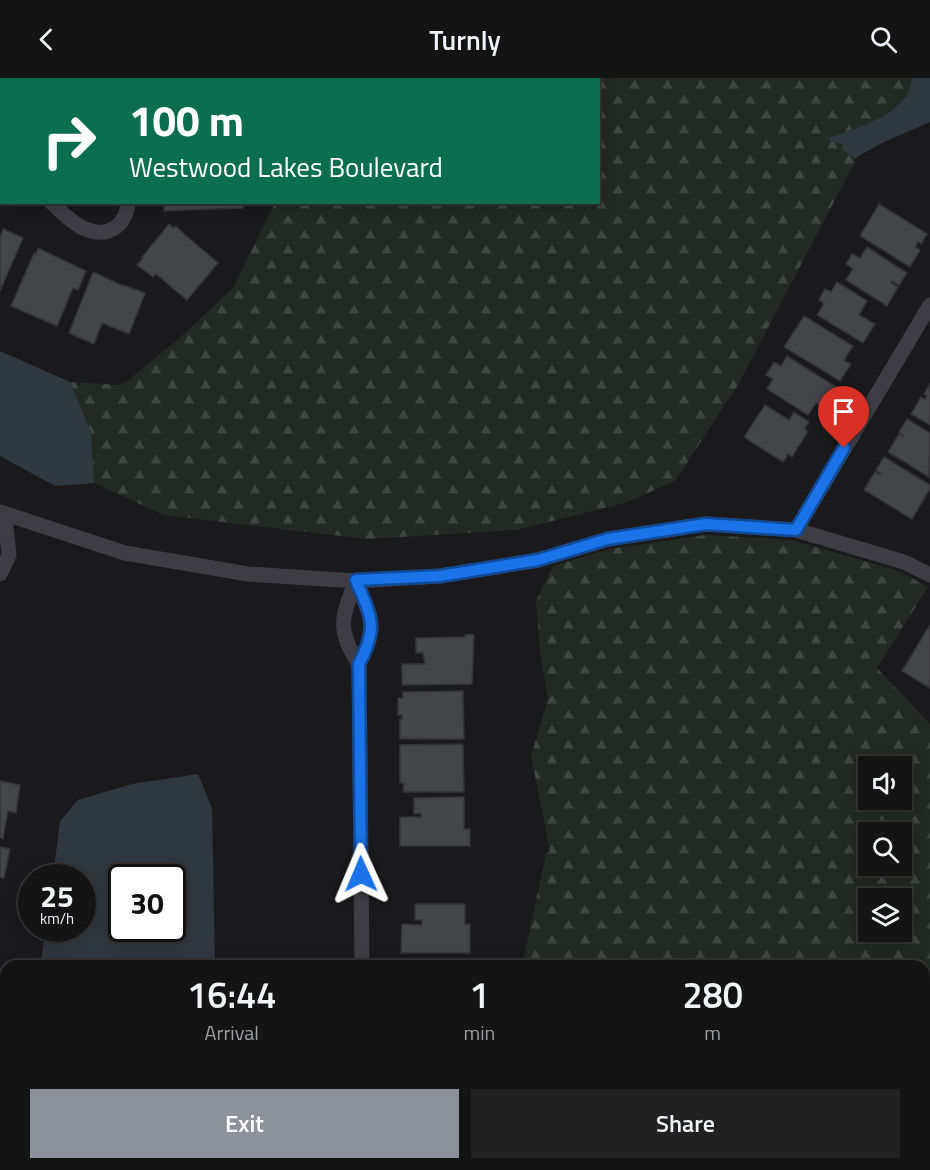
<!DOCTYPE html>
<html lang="en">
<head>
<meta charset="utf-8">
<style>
  :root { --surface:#141415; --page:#212122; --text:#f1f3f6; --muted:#9d9ea0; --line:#333334; --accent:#8c9099 }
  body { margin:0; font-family:"Titillium Web",sans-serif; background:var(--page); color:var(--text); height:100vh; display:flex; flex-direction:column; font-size:22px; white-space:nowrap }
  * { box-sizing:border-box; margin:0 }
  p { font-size:20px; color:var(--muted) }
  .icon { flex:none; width:33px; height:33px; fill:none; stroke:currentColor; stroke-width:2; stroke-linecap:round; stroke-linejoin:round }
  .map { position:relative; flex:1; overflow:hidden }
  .details { position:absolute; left:0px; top:882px; width:930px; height:210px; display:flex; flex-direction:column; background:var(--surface); border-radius:18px 18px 0 0; box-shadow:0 3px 15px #0003,0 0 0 2px var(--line) }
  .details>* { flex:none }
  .hud { position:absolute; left:0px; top:0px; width:600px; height:126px; box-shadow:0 3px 15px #0003,0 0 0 2px var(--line); background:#0b6e4f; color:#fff; overflow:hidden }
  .buttons { position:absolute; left:858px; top:678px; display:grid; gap:12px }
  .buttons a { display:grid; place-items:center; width:54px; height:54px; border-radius:0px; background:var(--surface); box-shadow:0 3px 15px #0003,0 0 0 2px var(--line); font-size:30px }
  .speed { position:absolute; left:18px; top:786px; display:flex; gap:12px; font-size:30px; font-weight:700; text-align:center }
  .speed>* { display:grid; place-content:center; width:78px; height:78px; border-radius:50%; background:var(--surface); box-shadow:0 3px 15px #0003,0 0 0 2px var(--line); line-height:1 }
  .speed small { font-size:15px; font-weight:400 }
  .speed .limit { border:3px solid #111; border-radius:9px; background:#fff; color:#111 }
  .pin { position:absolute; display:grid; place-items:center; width:51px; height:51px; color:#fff; margin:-62px -26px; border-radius:50% 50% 50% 0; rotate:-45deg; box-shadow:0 0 6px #0007 }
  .pin .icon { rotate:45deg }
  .me { position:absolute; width:66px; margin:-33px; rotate:359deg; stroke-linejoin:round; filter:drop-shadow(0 0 4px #0008) }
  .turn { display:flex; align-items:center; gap:21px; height:126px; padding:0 30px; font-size:27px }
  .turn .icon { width:78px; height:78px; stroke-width:2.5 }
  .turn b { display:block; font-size:42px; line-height:51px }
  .eta { display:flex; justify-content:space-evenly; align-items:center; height:102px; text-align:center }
  .eta b { font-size:36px; font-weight:600; line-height:42px }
  .button { display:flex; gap:12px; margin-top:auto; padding:12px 30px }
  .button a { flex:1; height:69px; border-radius:0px; background:var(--accent); color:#fff; font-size:24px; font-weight:600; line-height:69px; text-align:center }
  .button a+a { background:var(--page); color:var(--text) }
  header { display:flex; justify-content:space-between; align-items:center; height:78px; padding:0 30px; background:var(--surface); font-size:27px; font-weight:600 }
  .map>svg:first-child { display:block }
</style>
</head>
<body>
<header><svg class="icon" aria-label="back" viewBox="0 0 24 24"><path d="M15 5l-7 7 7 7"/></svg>Turnly<svg class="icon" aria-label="search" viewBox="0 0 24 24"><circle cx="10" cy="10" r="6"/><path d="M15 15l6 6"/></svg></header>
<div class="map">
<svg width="930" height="1092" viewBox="0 0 930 1092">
  <defs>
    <pattern id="forest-firs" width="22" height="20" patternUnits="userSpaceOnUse" patternTransform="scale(1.5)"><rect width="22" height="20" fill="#222a23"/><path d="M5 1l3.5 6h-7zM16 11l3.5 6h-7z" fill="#3f4641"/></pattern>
  </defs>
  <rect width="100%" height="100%" fill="#1a1a1c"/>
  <!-- forest -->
  <g fill="url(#forest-firs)" fill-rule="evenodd">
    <path d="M230 0H917L916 4 898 28 875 43 827 61 860 74 738 307 675 403 625 425 516 452 367 461 164 437 94 405 91 354 70 304 122 307 175 264 233 210 274 127V125L598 124V2Z"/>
    <path d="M706 457 792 462 899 493 928 509 877 590 930 646V1092H679L673 1086H924V888H522L546 776 550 773 531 678 548 621 540 574 536 523 553 488 609 471ZM868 688H902V722H868ZM868 754H902V788H868ZM868 820H902V854H868Z"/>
  </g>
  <!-- water -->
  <g fill="#30383f" fill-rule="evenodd">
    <path d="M912 0H930V44L882 65 855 80 841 71 843 67 826 61C854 51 910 36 912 0Z"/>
    <path d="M0 273 70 304 91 354 94 405 55 408 0 378Z"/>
    <path d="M198 696 212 730 215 888H40L46 851 82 850V800L53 799 60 743 78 722 132 706ZM122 800H172V850H122Z"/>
    <path d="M6 980V1086H215V1092H0V994Z"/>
  </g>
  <!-- building -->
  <g fill="#444549" stroke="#343438" stroke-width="1.5">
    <path d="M0 0 10 2H2V68Z"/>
    <path d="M164 124H243V130L164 133Z"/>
    <path d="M879 126 927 156 921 166 918 164 915 169 920 172 910 189 860 158Z"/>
    <path d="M169 146 173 150 175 148 218 185 187 222 156 196 153 199 137 187 143 180 142 179Z"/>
    <path d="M3 151 23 160 0 213V159Z"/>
    <path d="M867 169 907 195 899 207 892 203 891 205 898 209 887 228 846 202 853 191 846 186 852 176 860 180Z"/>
    <path d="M38 170 86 193 78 212 73 210 57 248 11 228 34 175 36 176Z"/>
    <path d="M93 194 123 208V207L145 215 129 256 102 245 94 266 69 255Z"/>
    <path d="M837 204 867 223 859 237 875 246 863 265 817 237 824 225 819 222 825 211 831 214Z"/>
    <path d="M804 238 853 268 844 282 851 286 840 303 784 269Z"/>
    <path d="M787 278 836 309 826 326 822 325 820 328 816 325 808 337 767 311 773 301 766 297 774 284 781 288Z"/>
    <path d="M930 306V347L911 336 921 319 925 321 927 318 924 316Z"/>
    <path d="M765 327 789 342 794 334 809 344 804 351 808 353 792 379 788 376 783 384 744 359Z"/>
    <path d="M907 341 930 355 929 399 888 374 899 356 904 359 899 354Z"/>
    <path d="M884 379 930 407V411L912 441 864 412 875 394 880 397 881 396 876 392Z"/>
    <path d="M930 547V610L902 593Z"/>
    <path d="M474 556 472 606 402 607V586H425L423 575H416V560L465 559V557Z"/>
    <path d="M463 613 464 661H400V641H402V637H398V620H403V614Z"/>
    <path d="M463 666 464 714H403L404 705H400V667Z"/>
    <path d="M0 703 20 707 16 735 8 733 3 761 0 760Z"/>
    <path d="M464 719V751H470V768H400V739H421V735L414 736V720Z"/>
    <path d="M0 769 10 771 4 800 0 799Z"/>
    <path d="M415 826H465V846H470V875H401L402 846 422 847V842H415Z"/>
    <path d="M438 881V888H401V882Z"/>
    <rect x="264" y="1086" width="63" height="6"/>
    <path d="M408 1086H461V1090L408 1092Z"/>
  </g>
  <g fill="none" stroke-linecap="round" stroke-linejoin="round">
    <!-- minor -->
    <g stroke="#3d3d43" stroke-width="15">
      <path d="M0 103H2"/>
      <path d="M51 124C68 141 92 165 116 149 123 144 128 133 128 124"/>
      <path d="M0 434 125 475 248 496 356 503 440 498 538 482 608 461 706 446 796 452 904 484 930 497"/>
      <path d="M796 452 930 227"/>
      <path d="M0 496 9 477 5 437"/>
      <path d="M356 503C371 539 379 548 359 586L362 888"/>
      <path d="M356 503C342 538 336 552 359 586"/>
      <path d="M368 1086 369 1092"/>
    </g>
  </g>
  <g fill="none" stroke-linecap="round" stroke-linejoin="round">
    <!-- route casing -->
    <g stroke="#114b97" stroke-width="15">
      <path id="route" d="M361 796 359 586C379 548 371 539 356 502L440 498 538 482 608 461 706 446 796 452 844 370"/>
    </g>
    <!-- route -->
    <use href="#route" stroke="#1a73e8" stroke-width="10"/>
  </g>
</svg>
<div class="buttons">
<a><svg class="icon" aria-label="sound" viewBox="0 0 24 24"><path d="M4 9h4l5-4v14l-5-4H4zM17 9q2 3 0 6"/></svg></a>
<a><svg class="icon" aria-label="search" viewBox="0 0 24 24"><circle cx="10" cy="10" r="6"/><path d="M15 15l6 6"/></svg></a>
<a><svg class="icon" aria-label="layers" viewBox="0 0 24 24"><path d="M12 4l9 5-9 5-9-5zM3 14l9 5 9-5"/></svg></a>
</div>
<div class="speed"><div>25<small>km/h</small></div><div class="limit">30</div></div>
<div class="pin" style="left:844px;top:370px;background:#d93025"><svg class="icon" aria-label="arrive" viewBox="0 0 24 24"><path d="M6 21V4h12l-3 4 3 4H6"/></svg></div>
<svg class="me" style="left:361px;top:796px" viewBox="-20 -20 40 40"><path d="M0-17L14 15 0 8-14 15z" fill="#1a73e8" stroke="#fff" stroke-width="4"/></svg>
<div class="hud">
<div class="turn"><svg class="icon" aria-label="right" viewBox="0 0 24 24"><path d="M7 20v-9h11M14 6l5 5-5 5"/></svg><div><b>100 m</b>Westwood Lakes Boulevard</div></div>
</div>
<section class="details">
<div class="eta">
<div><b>16:44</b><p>Arrival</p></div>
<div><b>1</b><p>min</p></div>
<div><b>280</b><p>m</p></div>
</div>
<div class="button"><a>Exit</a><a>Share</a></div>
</section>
</div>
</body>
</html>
